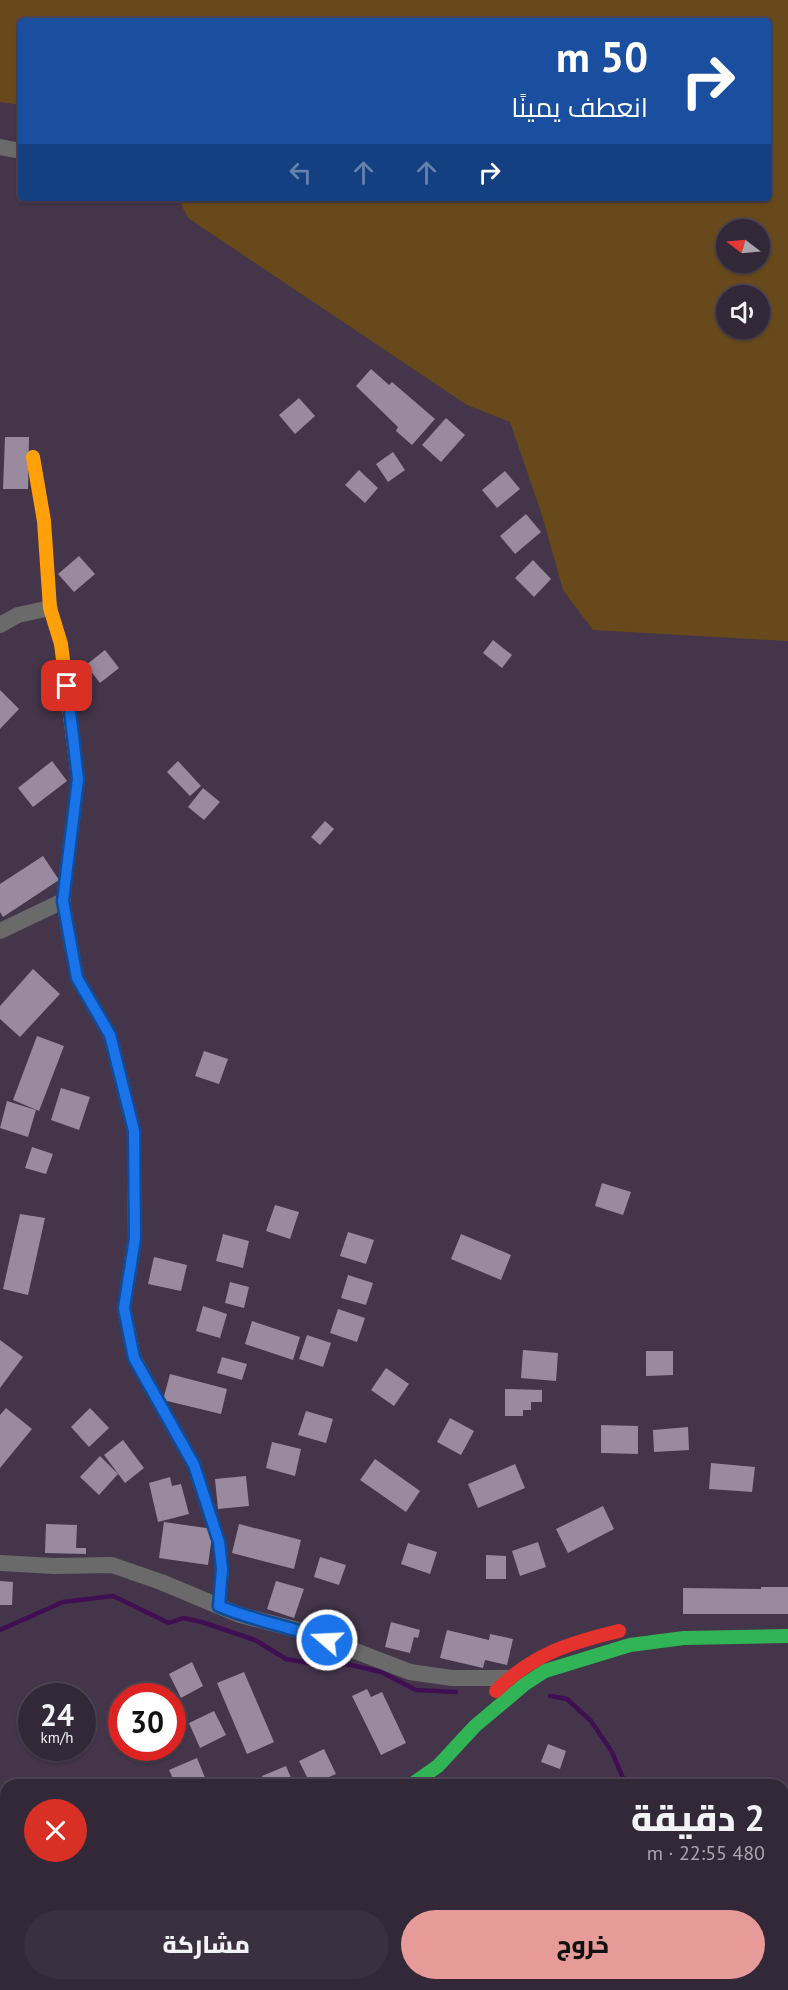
<!DOCTYPE html>
<html lang="ar">
<head>
<meta charset="utf-8">
<style>
  :root { --surface:#332838; --page:#3b3040; --text:#f1f3f6; --muted:#a9a6ae; --line:#4e4453; --accent:#e69b98 }
  body { margin:0; font-family:"PT Sans",Cairo,sans-serif; background:var(--page); color:var(--text); direction:rtl; height:100vh; display:flex; flex-direction:column; font-size:22px; white-space:nowrap }
  * { box-sizing:border-box; margin:0 }
  p { font-size:20px; color:var(--muted) }
  .icon { flex:none; width:33px; height:33px; fill:none; stroke:currentColor; stroke-width:2; stroke-linecap:round; stroke-linejoin:round }
  .map { position:relative; flex:1; overflow:hidden; direction:ltr }
  .drawer { position:absolute; left:0px; top:1779px; width:789px; height:212px; display:flex; flex-direction:column; background:var(--surface); border-radius:18px 18px 0 0; box-shadow:0 2px 4px #0004,0 0 0 2px var(--line); direction:rtl }
  .drawer>* { flex:none }
  .hud { position:absolute; left:18px; top:18px; width:753px; height:183px; border-radius:6px; box-shadow:0 2px 4px #0004,0 0 0 2px var(--line); direction:rtl; background:#1a4fa0; color:#fff; overflow:hidden }
  .needle { width:39px; rotate:286deg }
  .buttons { position:absolute; left:716px; top:219px; display:grid; gap:12px }
  .buttons a { display:grid; place-items:center; width:54px; height:54px; border-radius:50%; background:var(--surface); box-shadow:0 2px 4px #0004,0 0 0 2px var(--line); font-size:30px }
  .speed { position:absolute; left:18px; top:1683px; display:flex; gap:12px; font-size:30px; font-weight:700; text-align:center }
  .speed>* { display:grid; place-content:center; width:78px; height:78px; border-radius:50%; background:var(--surface); box-shadow:0 2px 4px #0004,0 0 0 2px var(--line); line-height:1 }
  .speed small { font-size:15px; font-weight:400 }
  .speed .limit { border:9px solid #d22; background:#fff; color:#111 }
  .pin { position:absolute; display:grid; place-items:center; width:51px; height:51px; color:#fff; margin:-26px; border-radius:12px; box-shadow:0 3px 9px #0006 }
  .me { position:absolute; width:66px; margin:-33px; rotate:289deg; stroke-linejoin:round; filter:drop-shadow(0 0 4px #0008) }
  .turn { display:flex; align-items:center; gap:21px; height:126px; padding:0 24px; font-size:27px }
  .turn .icon { width:78px; height:78px; stroke-width:2.5 }
  .turn b { display:block; font-size:42px; line-height:51px }
  .lanes { display:flex; align-items:center; height:57px; padding:0 24px; background:#0003; justify-content:center; gap:30px; direction:ltr }
  .lanes .off { opacity:.35 }
  .round { display:grid; place-items:center; flex:none; width:63px; height:63px; border-radius:32px; background:var(--page) }
  .head { display:flex; align-items:center; justify-content:space-between; height:102px; padding:0 24px }
  h1 { font-size:36px; font-weight:800; line-height:45px }
  .action { display:flex; gap:12px; margin-top:auto; padding:12px 24px }
  .action a { flex:1; height:69px; border-radius:36px; background:var(--accent); color:#111; font-size:24px; font-weight:800; line-height:69px; text-align:center }
  .action a+a { background:var(--page); color:var(--text) }
  .map>svg:first-child { display:block }
</style>
</head>
<body>
<div class="map">
<svg width="788" height="1990" viewBox="0 0 788 1990">
  <rect width="100%" height="100%" fill="#44354a"/>
  <!-- green -->
  <path fill="#68491b" fill-rule="evenodd" d="M0 0H788V641L593 630 563 590 542 515 510 422 467 405 188 218 178 198H768V21H21V105L0 102ZM726 230H759V262H726ZM726 296H759V328H726Z"/>
  <g fill="none" stroke-linecap="round" stroke-linejoin="round">
    <!-- stream -->
    <g stroke="#400e52" stroke-width="4.5">
      <path d="M0 1630 63 1602 113 1596 169 1623 183 1618 202 1622 255 1640 286 1659 320 1665 347 1664 381 1672 416 1690 456 1692"/>
      <path d="M550 1696 567 1699 591 1721 612 1752 626 1785"/>
      <path d="M783 1869 788 1870"/>
    </g>
  </g>
  <!-- building -->
  <g fill="#998aa0">
    <path d="M371 369 389 385 392 382 435 419 412 445 396 431 398 427 356 386Z"/>
    <path d="M299 398 315 416 295 434 279 415Z"/>
    <path d="M446 418 465 435 441 462 422 445Z"/>
    <path d="M5 437H29L28 489H3Z"/>
    <path d="M393 452 405 470 388 482 376 464Z"/>
    <path d="M359 470 378 488 365 503 345 485Z"/>
    <path d="M505 471 520 489 497 508 482 490Z"/>
    <path d="M526 514 541 532 515 554 500 536Z"/>
    <path d="M79 556 95 574 74 592 58 574Z"/>
    <path d="M533 560 551 579 534 597 515 578Z"/>
    <path d="M493 640 512 655 502 668 483 653Z"/>
    <path d="M105 650 119 668 100 683 86 665Z"/>
    <path d="M0 690 19 709 0 729Z"/>
    <path d="M52 761 67 781 33 807 18 788Z"/>
    <path d="M178 761 201 786 190 796 167 772Z"/>
    <path d="M203 788 220 802 204 820 188 807Z"/>
    <path d="M325 821 334 829 320 845 311 837Z"/>
    <path d="M43 856 59 880 3 917 0 912V884Z"/>
    <path d="M33 969 60 994 20 1037 0 1019V1006Z"/>
    <path d="M37 1036 64 1046 39 1111 13 1100Z"/>
    <path d="M204 1051 228 1059 219 1084 195 1076Z"/>
    <path d="M61 1088 90 1097 79 1130 51 1120Z"/>
    <path d="M7 1101 36 1110 28 1137 0 1128Z"/>
    <path d="M32 1147 53 1154 46 1174 25 1168Z"/>
    <path d="M602 1183 631 1192 623 1215 595 1206Z"/>
    <path d="M275 1205 299 1212 290 1239 266 1231Z"/>
    <path d="M20 1214 45 1218 28 1295 3 1289Z"/>
    <path d="M348 1232 374 1240 366 1264 340 1256Z"/>
    <path d="M223 1234 249 1241 243 1268 216 1261Z"/>
    <path d="M461 1234 511 1255 501 1280 451 1259Z"/>
    <path d="M154 1257 187 1265 181 1291 148 1284Z"/>
    <path d="M348 1275 373 1283 366 1305 341 1298Z"/>
    <path d="M230 1282 249 1287 244 1308 225 1303Z"/>
    <path d="M203 1306 227 1314 220 1338 196 1331Z"/>
    <path d="M338 1309 365 1318 357 1342 330 1333Z"/>
    <path d="M252 1321 300 1337 293 1360 245 1344Z"/>
    <path d="M307 1335 331 1343 323 1367 299 1359Z"/>
    <path d="M0 1340 23 1357 0 1388Z"/>
    <path d="M523 1350 558 1353 556 1381 521 1378Z"/>
    <path d="M646 1351H673V1375L646 1376Z"/>
    <path d="M222 1357 247 1364 242 1380 217 1373Z"/>
    <path d="M386 1368 409 1384 394 1406 371 1390Z"/>
    <path d="M170 1374 227 1389 221 1414 163 1400Z"/>
    <path d="M505 1389 542 1390V1402H531V1410H523V1416H505Z"/>
    <path d="M6 1408 32 1429 0 1468V1415Z"/>
    <path d="M90 1408 109 1428 89 1447 71 1427Z"/>
    <path d="M306 1411 333 1419 326 1443 298 1435Z"/>
    <path d="M450 1418 474 1431 461 1455 437 1442Z"/>
    <path d="M601 1425 638 1426V1454L601 1453Z"/>
    <path d="M688 1427 689 1450 654 1452 653 1430Z"/>
    <path d="M123 1440 144 1468 125 1483 104 1455Z"/>
    <path d="M272 1442 301 1449 295 1476 266 1468Z"/>
    <path d="M100 1456 118 1474 99 1495 80 1477Z"/>
    <path d="M375 1459 420 1491 406 1512 360 1480Z"/>
    <path d="M711 1463 755 1467 752 1492 709 1489Z"/>
    <path d="M515 1464 525 1488 478 1508 468 1484Z"/>
    <path d="M246 1476 249 1506 218 1509 215 1479Z"/>
    <path d="M170 1477 172 1486 181 1484 189 1514 158 1522 149 1483Z"/>
    <path d="M603 1506 614 1529 568 1553 556 1529Z"/>
    <path d="M164 1522 213 1529 208 1565 159 1558Z"/>
    <path d="M46 1524 77 1525 76 1548H86V1554L45 1553Z"/>
    <path d="M239 1524 301 1540 294 1569 232 1553Z"/>
    <path d="M538 1542 546 1567 520 1576 512 1551Z"/>
    <path d="M408 1543 437 1552 430 1574 401 1564Z"/>
    <path d="M486 1555 506 1556V1579H486Z"/>
    <path d="M320 1557 346 1565 339 1585 314 1577Z"/>
    <path d="M0 1581 13 1582 12 1605H0Z"/>
    <path d="M276 1581 304 1589 294 1618 267 1609Z"/>
    <path d="M761 1587H788V1614H683V1588L761 1589Z"/>
    <path d="M391 1622 420 1630 418 1638 414 1637 410 1653 385 1647Z"/>
    <path d="M447 1630 489 1640 490 1634 513 1639 507 1665 485 1660 483 1668 440 1658Z"/>
    <path d="M192 1662 203 1686 181 1698 169 1674Z"/>
    <path d="M244 1672 274 1742 247 1754 217 1683Z"/>
    <path d="M367 1689 371 1697 382 1692 406 1743 381 1755 352 1696Z"/>
    <path d="M214 1711 226 1735 200 1748 189 1723Z"/>
    <path d="M548 1744 566 1751 560 1769 541 1762Z"/>
    <path d="M324 1749 336 1774 311 1785 299 1761Z"/>
    <path d="M197 1758 208 1785H176L169 1770Z"/>
    <path d="M286 1766 294 1785H266L262 1776Z"/>
    <path d="M6 1813V1875L0 1880V1815Z"/>
    <path d="M125 1984H158L160 1990H127Z"/>
    <path d="M605 1984H635L634 1990H603Z"/>
  </g>
  <g fill="none" stroke-linecap="round" stroke-linejoin="round">
    <!-- street -->
    <g stroke="#6a6a6a" stroke-width="16">
      <path d="M0 147 21 151"/>
      <path d="M0 625 18 615 50 608"/>
      <path d="M0 931 63 901"/>
      <path d="M0 1563 54 1566 112 1565 161 1582 240 1615 306 1632 410 1672 452 1678H508"/>
      <path d="M0 1802 6 1801"/>
      <path d="M0 1914 6 1910"/>
      <path d="M349 1990V1984"/>
    </g>
    <!-- fast -->
    <g stroke="#30b455" stroke-width="14">
      <path d="M71 945 77 978 110 1035 134 1131V1159"/>
      <path d="M151 1388 194 1465 219 1542 222 1569 219 1606"/>
      <path d="M411 1785 438 1766 475 1726 525 1684 545 1671 630 1645 684 1638 788 1636"/>
      <path d="M38 1990 51 1984"/>
    </g>
    <!-- slow -->
    <g stroke="#ff9f0a" stroke-width="14">
      <path d="M33 457 44 521 50 608 61 644 78 779 63 901 71 945"/>
      <path d="M134 1159 135 1238 124 1308 134 1357 151 1388"/>
    </g>
    <!-- jam -->
    <path stroke="#e5322d" stroke-width="14" d="M496 1691C533 1654 569 1643 619 1631"/>
  </g>
  <g fill="none" stroke-linecap="round" stroke-linejoin="round">
    <!-- route casing -->
    <g stroke="#114b97" stroke-width="15">
      <path id="route" d="M67 686 78 779 63 901 77 978 110 1035 134 1131 135 1238 124 1308 134 1358 194 1465 219 1542 222 1569 219 1606C254 1621 292 1627 327 1640"/>
    </g>
    <!-- route -->
    <use href="#route" stroke="#1a73e8" stroke-width="10"/>
  </g>
</svg>
<div class="buttons">
<a><svg class="needle" viewBox="-14 -14 28 28"><path d="M0-13l5 13h-10z" fill="#e53935"/><path d="M0 13l5-13h-10z" fill="#a9a6ae"/></svg></a>
<a><svg class="icon" aria-label="sound" viewBox="0 0 24 24"><path d="M4 9h4l5-4v14l-5-4H4zM17 9q2 3 0 6"/></svg></a>
</div>
<div class="speed"><div>24<small>km/h</small></div><div class="limit">30</div></div>
<div class="pin" style="left:67px;top:686px;background:#d93025"><svg class="icon" aria-label="arrive" viewBox="0 0 24 24"><path d="M6 21V4h12l-3 4 3 4H6"/></svg></div>
<svg class="me" style="left:327px;top:1640px" viewBox="-20 -20 40 40"><circle r="17" fill="#1a73e8" stroke="#fff" stroke-width="3"/><path d="M0-11L8 9 0 5-8 9z" fill="#fff"/></svg>
<div class="hud">
<div class="turn"><svg class="icon" aria-label="right" viewBox="0 0 24 24"><path d="M7 20v-9h11M14 6l5 5-5 5"/></svg><div><b>50 m</b>انعطف يمينًا</div></div>
<div class="lanes"><svg class="icon off" aria-label="left" viewBox="0 0 24 24"><path d="M17 20v-9H6M10 6l-5 5 5 5"/></svg><svg class="icon off" aria-label="ahead" viewBox="0 0 24 24"><path d="M12 20V5M6 11l6-6 6 6"/></svg><svg class="icon off" aria-label="ahead" viewBox="0 0 24 24"><path d="M12 20V5M6 11l6-6 6 6"/></svg><svg class="icon" aria-label="right" viewBox="0 0 24 24"><path d="M7 20v-9h11M14 6l5 5-5 5"/></svg></div>
</div>
<section class="drawer">
<div class="head"><div><h1>2 دقيقة</h1><p>480 m · 22:55</p></div><a class="round" style="background:#d93025;color:#fff"><svg class="icon" aria-label="close" viewBox="0 0 24 24"><path d="M6 6l12 12M18 6L6 18"/></svg></a></div>
<div class="action"><a>خروج</a><a>مشاركة</a></div>
</section>
</div>
</body>
</html>
